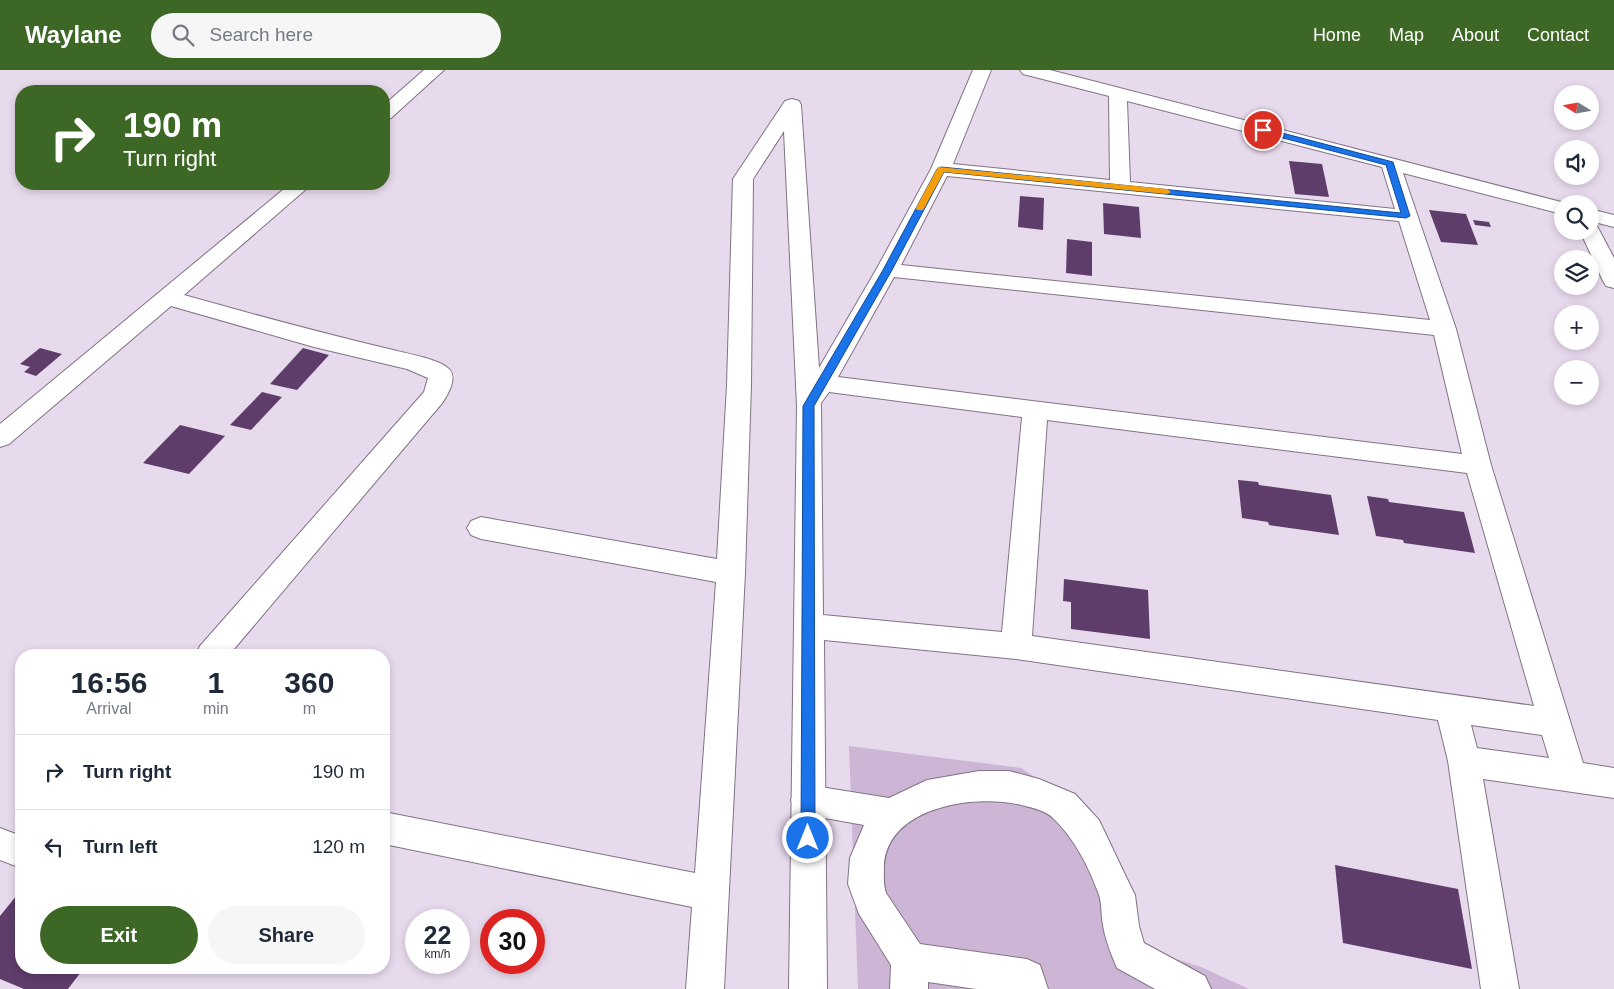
<!DOCTYPE html>
<html lang="en">
<head>
<meta charset="utf-8">
<style>
  :root { --surface:#fff; --page:#f6f6f7; --text:#1f2937; --muted:#747a83; --line:#e0e1e3; --accent:#3c6724 }
  body { margin:0; font-family:Helvetica,sans-serif; background:var(--page); color:var(--text); height:100vh; display:flex; flex-direction:column; font-size:19px; white-space:nowrap }
  * { box-sizing:border-box; margin:0 }
  p { font-size:16px; color:var(--muted) }
  .icon { flex:none; width:28px; height:28px; fill:none; stroke:currentColor; stroke-width:2; stroke-linecap:round; stroke-linejoin:round }
  .map { position:relative; flex:1; overflow:hidden }
  .side { position:absolute; left:15px; top:579px; width:375px; height:325px; display:flex; flex-direction:column; background:var(--surface); border-radius:20px; box-shadow:0 2px 8px #0003 }
  .side>* { flex:none }
  .banner { position:absolute; left:15px; top:15px; width:375px; height:105px; border-radius:20px; box-shadow:0 2px 8px #0003; background:#3c6724; color:#fff; overflow:hidden }
  .needle { width:32px; rotate:281deg }
  .controls { position:absolute; left:1554px; top:15px; display:grid; gap:10px }
  .controls a { display:grid; place-items:center; width:45px; height:45px; border-radius:50%; background:var(--surface); box-shadow:0 2px 8px #0003; font-size:25px }
  .speed { position:absolute; left:405px; top:839px; display:flex; gap:10px; font-size:25px; font-weight:700; text-align:center }
  .speed>* { display:grid; place-content:center; width:65px; height:65px; border-radius:50%; background:var(--surface); box-shadow:0 2px 8px #0003; line-height:1 }
  .speed small { font-size:12px; font-weight:400 }
  .speed .limit { border:8px solid #d22; background:#fff; color:#111 }
  .pin { position:absolute; display:grid; place-items:center; width:42px; height:42px; color:#fff; margin:-21px; border:2px solid #fff; border-radius:50%; box-shadow:0 1px 5px #0007 }
  .me { position:absolute; width:55px; margin:-28px; rotate:0deg; stroke-linejoin:round; filter:drop-shadow(0 0 4px #0008) }
  .turn { display:flex; align-items:center; gap:18px; height:105px; padding:0 25px; font-size:22px }
  .turn .icon { width:65px; height:65px; stroke-width:2.5 }
  .turn b { display:block; font-size:35px; line-height:42px }
  .eta { display:flex; justify-content:space-evenly; align-items:center; height:85px; text-align:center }
  .eta b { font-size:30px; font-weight:800; line-height:35px }
  .action { display:flex; gap:10px; margin-top:auto; padding:10px 25px }
  .action a { flex:1; height:58px; border-radius:30px; background:var(--accent); color:#fff; font-size:20px; font-weight:800; line-height:58px; text-align:center }
  .action a+a { background:var(--page); color:var(--text) }
  ul { padding:0; list-style:none }
  li { display:flex; align-items:center; gap:15px; height:75px; padding:0 25px; border-top:1px solid var(--line) }
  li div { flex:1 }
  li b { display:block; font-size:19px }
  li em { font-style:normal }
  header { display:flex; align-items:center; gap:30px; box-sizing:border-box; height:70px; padding:0 25px; background:var(--accent); color:#fff }
  header strong { font-size:24px }
  nav { display:flex; gap:28px; margin-inline-start:auto; font-size:18px }
  .search { width:350px; height:45px; background:var(--page); display:flex; align-items:center; gap:12px; box-sizing:border-box; padding:0 18px; border-radius:28px; color:var(--muted); font-size:19px }
  .map>svg:first-child { display:block }
</style>
</head>
<body>
<header>
<strong>Waylane</strong>
<div class="search"><svg class="icon" aria-label="search" viewBox="0 0 24 24"><circle cx="10" cy="10" r="6"/><path d="M15 15l6 6"/></svg>Search here</div>
<nav><a>Home</a><a>Map</a><a>About</a><a>Contact</a></nav>
</header>
<div class="map">
<svg width="1614" height="919" viewBox="0 0 1614 919">
  <rect width="100%" height="100%" fill="#e8daed"/>
  <!-- green -->
  <path fill="#cdb5d6" d="M849 676 1021 698 1076 734 1136 876 1201 897 1249 919H858Z"/>
  <!-- building -->
  <g fill="#5f3d6b">
    <path d="M1289 91 1322 94 1329 127 1295 124Z"/>
    <path d="M1020 126 1044 128 1043 160 1018 157Z"/>
    <path d="M1103 133 1139 137 1141 168 1104 164Z"/>
    <path d="M1429 140 1466 144 1478 175 1441 172Z"/>
    <path d="M1473 150 1489 152 1491 157 1475 155Z"/>
    <path d="M1067 169 1092 172V206L1066 203Z"/>
    <path d="M40 278 62 284 36 306 24 302 30 297 20 294Z"/>
    <path d="M303 278 329 285 297 320 270 314Z"/>
    <path d="M262 322 282 327 251 360 230 355Z"/>
    <path d="M180 355 225 366 189 404 143 393Z"/>
    <path d="M1238 410 1258 412 1259 415 1331 425 1339 465 1269 455 1268 452 1242 448Z"/>
    <path d="M1367 426 1388 429 1389 432 1464 442 1475 483 1404 473 1403 470 1376 466Z"/>
    <path d="M1064 509 1148 520 1150 569 1071 559V532L1063 531Z"/>
    <path d="M1335 795 1458 819 1472 899 1343 873Z"/>
    <path d="M21 820V898H84L68 919H24L0 909V846Z"/>
  </g>
  <g fill="none" stroke-linecap="round" stroke-linejoin="round">
    <!-- pedestrian casing -->
    <g stroke="#807384" stroke-width="2">
      <path id="pedestrian" d="M979 701H1009L1039 709 1075 724 1099 750 1129 813 1135 825 1139 856 1144 873 1205 906 1211 919H1155L1117 898C1111 884 1105 869 1103 855 1101 845 1102 834 1099 825 1089 797 1074 768 1053 748 1046 741 1034 738 1025 736 980 723 886 735 884 797 884 806 883 814 886 823L920 874 1027 889 1040 895 1048 919H976L928 912V919H890L891 895 859 844 848 814 850 788 864 755 808 745 796 741 791 730 796 719 808 715 889 728 927 710Z"/>
    </g>
    <!-- minor casing -->
    <g stroke="#807384" stroke-width="2">
      <g id="minor">
        <path d="M424 0H444L391 48 384 50V35Z"/>
        <path d="M973 0H991L953 94 1110 110 1109 26 1023 4 1020 0H1050L1569 134H1562V144L1403 103 1456 259 1491 395 1583 693 1614 698V728L1483 709 1519 919H1481L1448 691 1438 650 1016 589 824 570 827 919H789L797 336 784 61 753 109 751 315 745 503 724 919H686L692 837 384 774V742L695 803 716 512 481 469 471 465 467 458 471 451 481 447 717 489 727 315 733 109 785 31 792 29 799 31 801 35 819 298 876 200 931 99ZM1127 31 1382 97 1395 139 1130 112ZM947 106 1399 151 1430 250 901 195ZM894 207 1434 265 1462 384 838 307ZM829 322 1022 347 1002 562 823 545 821 333ZM1047 350 1467 403 1534 636 1032 566ZM1471 655 1542 665 1549 688 1477 678Z"/>
        <path d="M290 114H312L184 225C255 245 325 264 397 281 410 284 442 290 450 300 457 309 448 324 443 332L229 585H196L200 576 424 322 428 308 407 299 314 277 171 236 9 374 0 377V354Z"/>
        <path d="M1590 139 1614 145V157L1590 151Z"/>
        <path d="M1590 154 1597 156 1614 188V218L1606 216 1603 211 1580 161H1590Z"/>
        <path d="M0 758 21 766V798L0 790Z"/>
      </g>
    </g>
    <!-- pedestrian -->
    <use href="#pedestrian" fill="#fff" fill-rule="evenodd"/>
    <!-- minor -->
    <use href="#minor" fill="#fff" fill-rule="evenodd"/>
  </g>
  <!-- route -->
  <path fill="#1a73e8" stroke="#114b97" d="M1263 58 1393 92 1410 146 1406 148 944 102 892 200 814 336 815 768 813 773 808 775 803 773 801 768 803 336 883 200 937 99 941 97 1401 143 1386 95 1260 62 1259 60Z"/>
  <!-- slow -->
  <path fill="#f59e0b" d="M938 97 1167 119 1171 122 1167 124 944 102 923 140H917L916 138Z"/>
</svg>
<div class="controls">
<a><svg class="needle" viewBox="-14 -14 28 28"><path d="M0-13l5 13h-10z" fill="#e53935"/><path d="M0 13l5-13h-10z" fill="#747a83"/></svg></a>
<a><svg class="icon" aria-label="sound" viewBox="0 0 24 24"><path d="M4 9h4l5-4v14l-5-4H4zM17 9q2 3 0 6"/></svg></a>
<a><svg class="icon" aria-label="search" viewBox="0 0 24 24"><circle cx="10" cy="10" r="6"/><path d="M15 15l6 6"/></svg></a>
<a><svg class="icon" aria-label="layers" viewBox="0 0 24 24"><path d="M12 4l9 5-9 5-9-5zM3 14l9 5 9-5"/></svg></a>
<a>+</a>
<a>−</a>
</div>
<div class="speed"><div>22<small>km/h</small></div><div class="limit">30</div></div>
<div class="pin" style="left:1263px;top:60px;background:#d93025"><svg class="icon" aria-label="arrive" viewBox="0 0 24 24"><path d="M6 21V4h12l-3 4 3 4H6"/></svg></div>
<svg class="me" style="left:808px;top:768px" viewBox="-20 -20 40 40"><circle r="17" fill="#1a73e8" stroke="#fff" stroke-width="3"/><path d="M0-11L8 9 0 5-8 9z" fill="#fff"/></svg>
<div class="banner">
<div class="turn"><svg class="icon" aria-label="right" viewBox="0 0 24 24"><path d="M7 20v-9h11M14 6l5 5-5 5"/></svg><div><b>190 m</b>Turn right</div></div>
</div>
<section class="side">
<div class="eta">
<div><b>16:56</b><p>Arrival</p></div>
<div><b>1</b><p>min</p></div>
<div><b>360</b><p>m</p></div>
</div>
<ul>
<li><svg class="icon" aria-label="right" viewBox="0 0 24 24"><path d="M7 20v-9h11M14 6l5 5-5 5"/></svg><div><b>Turn right</b></div><em>190 m</em></li>
<li><svg class="icon" aria-label="left" viewBox="0 0 24 24"><path d="M17 20v-9H6M10 6l-5 5 5 5"/></svg><div><b>Turn left</b></div><em>120 m</em></li>
</ul>
<div class="action"><a>Exit</a><a>Share</a></div>
</section>
</div>
</body>
</html>
